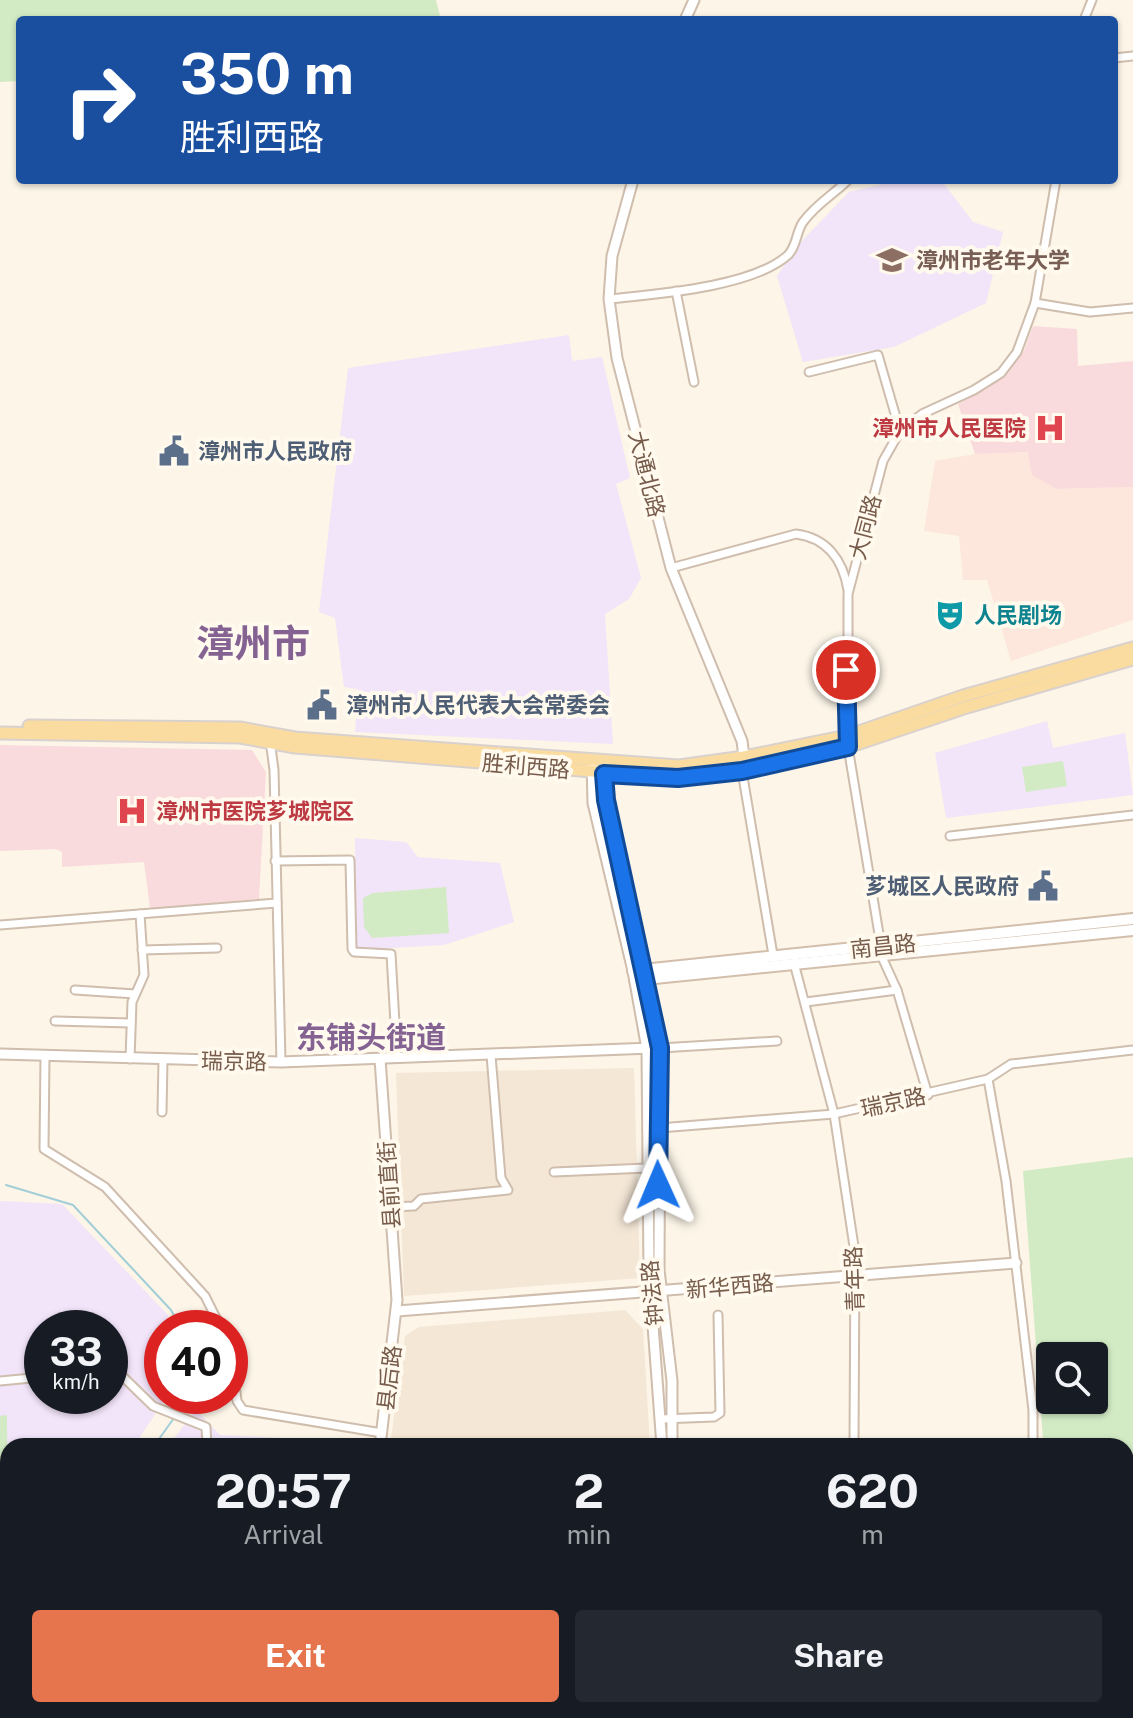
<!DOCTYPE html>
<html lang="en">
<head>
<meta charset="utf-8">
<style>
  :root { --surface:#171b24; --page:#242831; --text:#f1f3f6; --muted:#9ea1a6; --accent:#e6744d }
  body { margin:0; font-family:"Public Sans","Noto Sans SC",sans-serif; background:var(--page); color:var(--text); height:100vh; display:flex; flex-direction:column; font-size:30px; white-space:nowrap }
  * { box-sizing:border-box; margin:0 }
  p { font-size:26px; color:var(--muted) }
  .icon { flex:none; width:44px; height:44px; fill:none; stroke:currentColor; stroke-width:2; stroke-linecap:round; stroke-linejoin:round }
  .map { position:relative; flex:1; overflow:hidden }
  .drawer { position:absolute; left:0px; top:1438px; width:1134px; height:280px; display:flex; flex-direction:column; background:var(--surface); border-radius:24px 24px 0 0; box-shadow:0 2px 6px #0004 }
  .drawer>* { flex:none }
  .hud { position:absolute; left:16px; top:16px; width:1102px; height:168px; border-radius:8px; box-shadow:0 2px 6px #0004; background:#1a4fa0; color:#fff; overflow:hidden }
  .buttons { position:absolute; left:1036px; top:1342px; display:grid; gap:16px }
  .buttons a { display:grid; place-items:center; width:72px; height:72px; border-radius:8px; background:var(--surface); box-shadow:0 2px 6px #0004; font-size:40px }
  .speed { position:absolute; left:24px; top:1310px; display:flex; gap:16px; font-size:40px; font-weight:700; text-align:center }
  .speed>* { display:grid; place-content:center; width:104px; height:104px; border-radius:50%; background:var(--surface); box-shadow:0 2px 6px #0004; line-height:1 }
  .speed small { font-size:20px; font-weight:400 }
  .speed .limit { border:12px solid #d22; background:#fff; color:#111 }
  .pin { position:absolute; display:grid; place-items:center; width:68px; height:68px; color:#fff; margin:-34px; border:4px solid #fff; border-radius:50%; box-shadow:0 2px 8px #0007 }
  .me { position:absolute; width:88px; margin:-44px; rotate:359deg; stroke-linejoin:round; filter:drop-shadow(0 0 6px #0008) }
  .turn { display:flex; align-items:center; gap:28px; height:168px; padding:0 32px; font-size:36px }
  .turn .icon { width:104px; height:104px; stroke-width:2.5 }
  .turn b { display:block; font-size:56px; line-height:68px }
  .eta { display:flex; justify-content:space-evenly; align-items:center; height:136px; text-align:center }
  .eta b { font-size:48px; font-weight:700; line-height:56px }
  .button { display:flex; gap:16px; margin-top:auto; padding:16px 32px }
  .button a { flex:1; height:92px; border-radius:8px; background:var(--accent); color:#fff; font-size:32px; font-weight:700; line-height:92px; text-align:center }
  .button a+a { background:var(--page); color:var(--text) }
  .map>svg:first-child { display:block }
</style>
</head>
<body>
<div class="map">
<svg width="1133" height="1718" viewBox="0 0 1133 1718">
  <rect width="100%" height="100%" fill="#fcf5e8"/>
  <!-- residential -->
  <g fill="#f4e7d6">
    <path d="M634 1068 640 1278 404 1296 396 1073Z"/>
    <path d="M625 1310 643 1329 650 1446H390L405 1336 419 1327Z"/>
  </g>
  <!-- commercial -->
  <path fill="#fde6db" d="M1028 452 1056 489 1133 487V620L1011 661 987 580H963L959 536 924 531 935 461 975 454Z"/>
  <!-- education -->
  <g fill="#f2e4f9" fill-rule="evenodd">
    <path d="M900 180H941L973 222 1003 232 986 303 894 347 803 362 777 276 799 244 849 192Z"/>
    <path d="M569 335 572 361 602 357 630 478 616 484 641 578 629 599 605 614 613 744 355 732 358 689 344 687 335 618 319 612 348 368Z"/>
    <path d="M1047 721 1053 748 1125 733 1133 795 946 818 935 753Z"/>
    <path d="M355 838 406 842 418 857 500 863 514 922 444 945 356 950Z"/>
    <path d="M0 1201 62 1204 168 1315 171 1328H162V1396H167L134 1446H8V1625L0 1630ZM42 1328H110V1396H42Z"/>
    <path d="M196 1410 220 1435 367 1442V1446H168Z"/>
    <path d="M163 1710H342L341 1718H180Z"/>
  </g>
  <!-- medical -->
  <g fill="#fadbdd">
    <path d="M1033 326 1077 329 1078 366 1133 361V487L1057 489 1032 475 1028 452 975 454 958 404 1004 376 1024 351Z"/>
    <path d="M0 745 252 750 266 772 259 899 150 909 144 862 62 867V852L56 849 0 851Z"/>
  </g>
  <!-- green -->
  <g fill="#d3ebc5" fill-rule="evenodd">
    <path d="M0 0H436L441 20H20V81L0 82Z"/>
    <path d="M1063 761 1067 786 1026 792 1022 767Z"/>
    <path d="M446 887 449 933 372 938 364 927 363 898 373 893Z"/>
    <path d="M1133 1157V1470H1126V1446H1070L1069 1440H1043L1023 1171ZM1050 1356H1094V1400H1050Z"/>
    <path d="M7 1415 8 1594 0 1602V1416Z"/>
  </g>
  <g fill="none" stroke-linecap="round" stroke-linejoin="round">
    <!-- stream -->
    <g stroke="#a2ced8" stroke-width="2">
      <path d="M6 1185 73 1205 171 1310 181 1328"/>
      <path d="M177 1412 186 1396"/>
      <path d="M154 1446 174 1418"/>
      <path d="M146 1710 154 1718"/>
    </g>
    <!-- canal -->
    <g stroke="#bbdfe7" stroke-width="8">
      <path d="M0 1642 8 1643"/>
      <path d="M0 1686 8 1664"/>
    </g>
    <!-- minor casing -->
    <g stroke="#cfbdad" stroke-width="11">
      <g id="minor">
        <path d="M1084 20 1092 0"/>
        <path d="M1114 58 1133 56"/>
        <path d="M676 291 694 382"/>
        <path d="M609 299C657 294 753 287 788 255 797 246 796 232 803 222 816 204 834 194 848 180"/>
        <path d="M1035 303 1090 312 1133 308"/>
        <path d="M809 372 878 355 900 431"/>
        <path d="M671 568 796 534C827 538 843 560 848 590"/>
        <path d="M270 740 274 770 281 1062"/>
        <path d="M742 771 773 955"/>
        <path d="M950 836 1133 815"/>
        <path d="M275 861 350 860 352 949 354 952 391 954 397 1058"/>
        <path d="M0 925 277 903"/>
        <path d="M881 946 848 747V594L883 461 900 431 922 414 974 390 1001 373 1017 352 1035 303 1056 180"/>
        <path d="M142 950 217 948"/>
        <path d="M881 955 897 990 928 1095"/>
        <path d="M794 963 834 1114 855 1253 854 1446"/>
        <path d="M75 990 135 994"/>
        <path d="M806 1002 897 990"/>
        <path d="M55 1021 131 1023"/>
        <path d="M660 1048 777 1041"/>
        <path d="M45 1056 44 1149 105 1187 205 1296 221 1328"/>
        <path d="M130 1059 132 1002 144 975 140 914"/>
        <path d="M988 1079 1006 1181 1033 1410V1446"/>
        <path d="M162 1112 163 1060"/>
        <path d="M647 1129 834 1114 988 1079 1011 1064 1133 1050"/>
        <path d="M554 1172 647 1168"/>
        <path d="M390 1207 414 1206 421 1199 508 1190 501 1178 491 1055"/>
        <path d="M230 1345 237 1401 243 1410 382 1433"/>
        <path d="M110 1372 117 1371 153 1406 206 1427 207 1446"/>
        <path d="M0 1381 42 1377"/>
        <path d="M661 1419 714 1417 720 1413 718 1315"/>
        <path d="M1126 1489H1133"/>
        <path d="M1126 1557 1133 1556"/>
        <path d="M1126 1699H1133"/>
        <path d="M489 1710 514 1718"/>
        <path d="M870 1710V1718"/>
        <path d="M984 1710V1718"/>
        <path d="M1081 1710 1082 1718"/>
        <path d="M689 1717 819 1710"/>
        <path d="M457 1718 458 1710"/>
      </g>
    </g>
    <!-- tertiary casing -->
    <g stroke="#cfbdad" stroke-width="13">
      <g id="tertiary">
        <path d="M685 20 694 0"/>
        <path d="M633 180 612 256 609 299 617 358 671 568 742 741 744 757"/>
        <path d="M592 761 593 803 633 971 647 1049 649 1272 662 1446"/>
        <path d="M606 769V800L660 1048 659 1270 672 1381V1446"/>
        <path d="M0 1054 281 1062 652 1048"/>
        <path d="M380 1059 397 1300 380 1446"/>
        <path d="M397 1311 1016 1263"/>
        <path d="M679 1710V1718"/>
        <path d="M688 1710 689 1718"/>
      </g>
    </g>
    <!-- secondary casing -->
    <g stroke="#d2beab" stroke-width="14">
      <g id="secondary">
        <path d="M633 971 1133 919"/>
        <path d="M635 980 1133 930"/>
      </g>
    </g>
    <!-- primary casing -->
    <g stroke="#d9d1cd" stroke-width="15">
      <g id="primary">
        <path d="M29 726 240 728 295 738 679 766 744 757 847 736 963 696 1133 648"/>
        <path d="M0 733 240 737 295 747 678 778 742 771 848 747 967 707 1133 659"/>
      </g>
    </g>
    <!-- minor -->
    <use href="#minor" stroke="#fff" stroke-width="7"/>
    <!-- tertiary -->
    <use href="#tertiary" stroke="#fff" stroke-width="9"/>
    <!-- secondary -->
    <use href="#secondary" stroke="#fff" stroke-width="10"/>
    <!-- primary -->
    <use href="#primary" stroke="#fbdca0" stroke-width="11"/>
  </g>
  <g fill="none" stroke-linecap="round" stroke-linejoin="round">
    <!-- route casing -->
    <g stroke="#114b97" stroke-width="20">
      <path id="route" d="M658 1185 660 1048 606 800 604 774 678 778 742 771 848 747 846 670"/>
    </g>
    <!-- route -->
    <use href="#route" stroke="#1a73e8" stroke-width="14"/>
  </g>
  <!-- icons -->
  <defs>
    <g id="university-bare" transform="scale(2.4)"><path d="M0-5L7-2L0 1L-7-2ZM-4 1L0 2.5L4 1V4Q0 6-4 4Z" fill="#8d6e63" stroke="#fff9ee" stroke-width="2.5" paint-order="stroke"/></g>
    <g id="hospital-bare" transform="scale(2.4)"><path d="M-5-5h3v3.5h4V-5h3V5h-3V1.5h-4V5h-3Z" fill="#e0444e" stroke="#fff9ee" stroke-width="2.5" paint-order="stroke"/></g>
    <g id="civic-bare" transform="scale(2.4)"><path d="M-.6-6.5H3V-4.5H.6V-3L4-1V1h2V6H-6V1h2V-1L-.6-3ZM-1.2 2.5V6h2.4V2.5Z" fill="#5c6f8a" stroke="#fff9ee" stroke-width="2.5" paint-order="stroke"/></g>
    <g id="theatre-bare" transform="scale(2.4)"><path d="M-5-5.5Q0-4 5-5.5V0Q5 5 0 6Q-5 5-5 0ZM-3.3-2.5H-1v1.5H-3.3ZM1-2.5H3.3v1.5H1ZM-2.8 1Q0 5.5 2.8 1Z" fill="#0f9aa8" stroke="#fff9ee" stroke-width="2.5" paint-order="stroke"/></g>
  </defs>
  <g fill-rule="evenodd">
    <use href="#university-bare" x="892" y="260"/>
    <use href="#hospital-bare" x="1050" y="428"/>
    <use href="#civic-bare" x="174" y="451"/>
    <use href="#theatre-bare" x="950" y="615"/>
    <use href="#civic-bare" x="322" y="705"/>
    <use href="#hospital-bare" x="132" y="811"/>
    <use href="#civic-bare" x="1043" y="886"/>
  </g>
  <g text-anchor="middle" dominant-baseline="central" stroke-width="8" stroke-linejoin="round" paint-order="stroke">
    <!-- education labels -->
    <g font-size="22" font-weight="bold" fill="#785e54" stroke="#fff9ee" text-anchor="start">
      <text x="916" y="260">漳州市老年大学</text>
    </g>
    <!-- health labels -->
    <g font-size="22" font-weight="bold" fill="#be3a42" stroke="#fff9ee" text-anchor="end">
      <text x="1026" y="428">漳州市人民医院</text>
      <text x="156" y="811" text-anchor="start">漳州市医院芗城院区</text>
    </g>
    <!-- service labels -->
    <g font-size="22" font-weight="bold" fill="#4e5e75" stroke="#fff9ee" text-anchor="start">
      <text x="198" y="451">漳州市人民政府</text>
      <text x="346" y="705">漳州市人民代表大会常委会</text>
      <text x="1019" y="886" text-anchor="end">芗城区人民政府</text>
    </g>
    <!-- street labels -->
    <g font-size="22" fill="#775c4b" stroke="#fff9ee">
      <text transform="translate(647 474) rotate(76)">大通北路</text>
      <text transform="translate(865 527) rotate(-75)">大同路</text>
      <text transform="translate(526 766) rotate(5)">胜利西路</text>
      <text transform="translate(883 946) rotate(-6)">南昌路</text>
      <text transform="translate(234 1061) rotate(1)">瑞京路</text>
      <text transform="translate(893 1102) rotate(-12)">瑞京路</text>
      <text transform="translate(389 1185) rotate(-94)">县前直街</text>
      <text transform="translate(854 1279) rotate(-92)">青年路</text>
      <text transform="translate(730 1286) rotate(-5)">新华西路</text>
      <text transform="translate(652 1293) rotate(-95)">钟法路</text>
      <text transform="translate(389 1378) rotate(-83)">县后路</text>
    </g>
    <!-- culture labels -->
    <g font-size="22" font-weight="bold" fill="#0d838f" stroke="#fff9ee" text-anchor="start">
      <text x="974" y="615">人民剧场</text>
    </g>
    <!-- district labels -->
    <g font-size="30" font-weight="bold" fill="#846393" stroke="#fff9ee">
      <text x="371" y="1037">东铺头街道</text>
    </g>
    <!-- town labels -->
    <g font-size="38" font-weight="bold" fill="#846393" stroke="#fff9ee">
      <text x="253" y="643">漳州市</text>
    </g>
  </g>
</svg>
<div class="buttons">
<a><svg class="icon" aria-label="search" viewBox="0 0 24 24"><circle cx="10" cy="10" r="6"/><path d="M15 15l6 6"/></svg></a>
</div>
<div class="speed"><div>33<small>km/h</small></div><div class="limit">40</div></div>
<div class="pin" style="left:846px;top:670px;background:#d93025"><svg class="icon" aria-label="arrive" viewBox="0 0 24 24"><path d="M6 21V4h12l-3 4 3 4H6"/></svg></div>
<svg class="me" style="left:658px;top:1185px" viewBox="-20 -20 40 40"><path d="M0-17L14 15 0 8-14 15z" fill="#1a73e8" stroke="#fff" stroke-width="4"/></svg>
<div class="hud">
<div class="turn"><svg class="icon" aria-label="right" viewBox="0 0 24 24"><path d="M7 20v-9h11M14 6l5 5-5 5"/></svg><div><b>350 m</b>胜利西路</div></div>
</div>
<section class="drawer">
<div class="eta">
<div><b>20:57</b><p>Arrival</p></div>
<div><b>2</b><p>min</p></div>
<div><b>620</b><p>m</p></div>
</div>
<div class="button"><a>Exit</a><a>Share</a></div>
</section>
</div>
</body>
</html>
